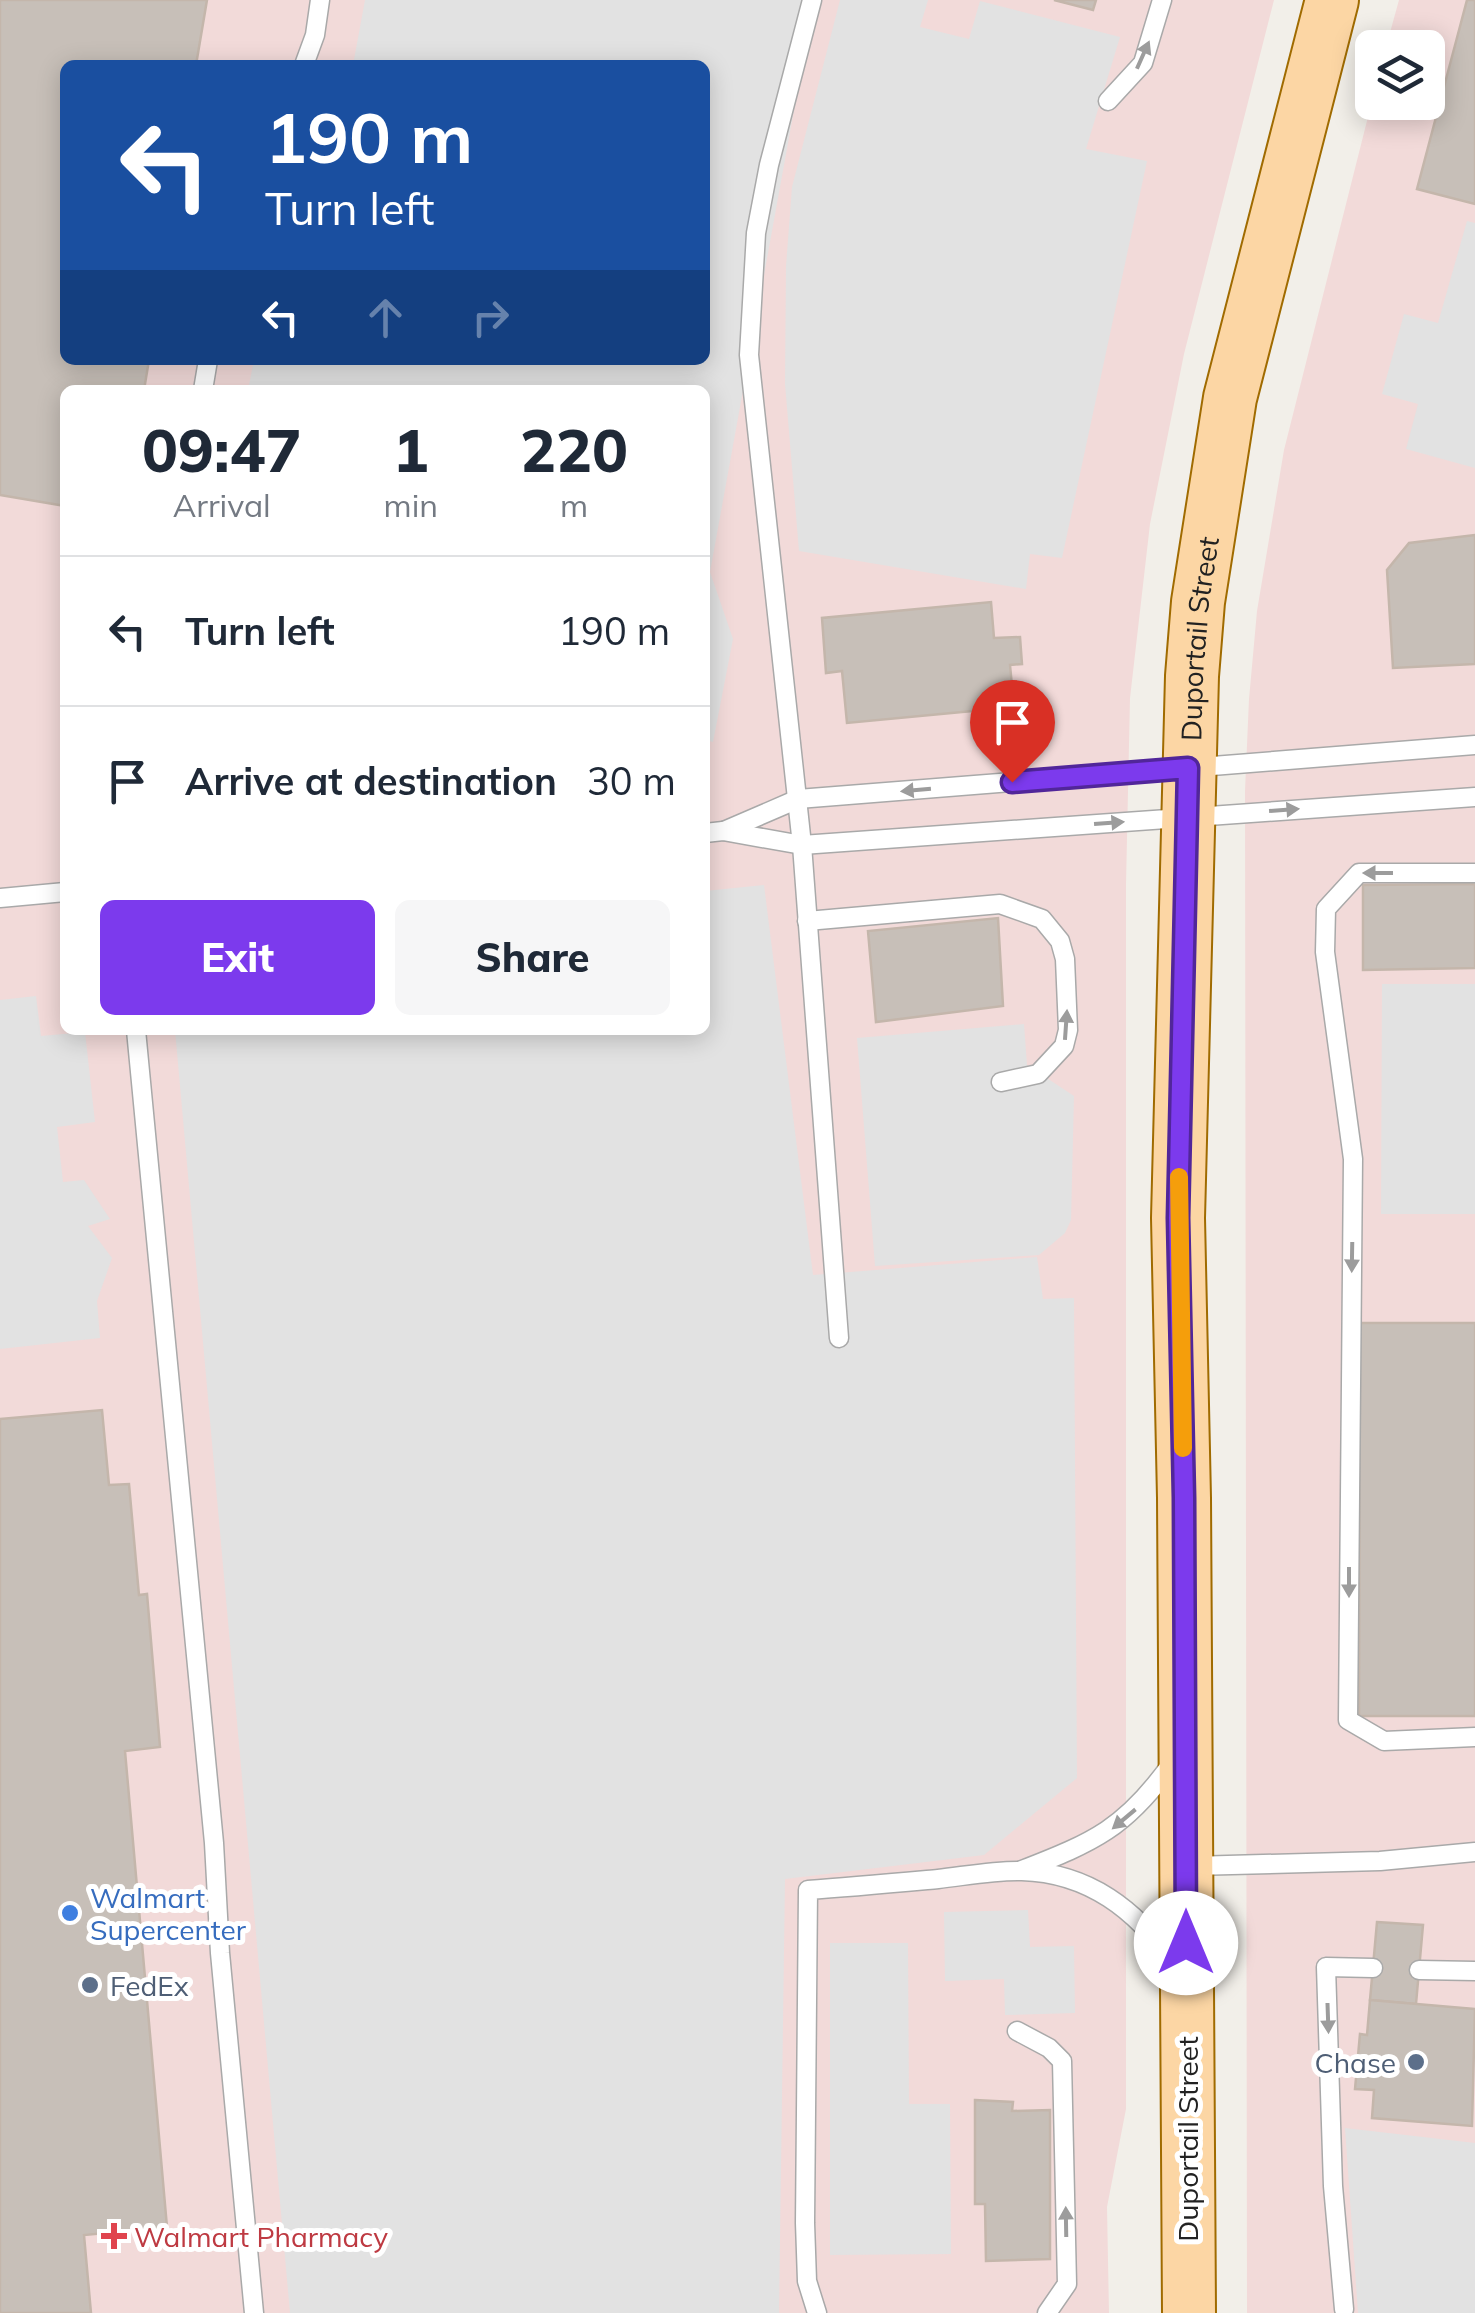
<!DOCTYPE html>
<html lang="en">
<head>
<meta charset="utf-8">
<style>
  :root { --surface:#fff; --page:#f6f6f7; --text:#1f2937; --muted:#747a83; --line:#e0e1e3; --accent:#7c3aed }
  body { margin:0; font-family:Mulish,sans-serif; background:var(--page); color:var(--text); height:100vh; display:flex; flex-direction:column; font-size:38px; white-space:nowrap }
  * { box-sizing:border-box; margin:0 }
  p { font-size:32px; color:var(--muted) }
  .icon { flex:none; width:55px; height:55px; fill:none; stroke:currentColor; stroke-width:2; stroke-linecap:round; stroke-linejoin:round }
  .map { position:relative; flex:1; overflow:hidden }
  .details { position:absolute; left:60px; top:385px; width:650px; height:650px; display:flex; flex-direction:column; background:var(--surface); border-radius:15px; box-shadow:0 5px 25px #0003 }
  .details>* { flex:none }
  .hud { position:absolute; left:60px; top:60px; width:650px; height:305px; border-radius:15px; box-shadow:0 5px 25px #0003; background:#1a4fa0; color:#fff; overflow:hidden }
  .buttons { position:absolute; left:1355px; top:30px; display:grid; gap:20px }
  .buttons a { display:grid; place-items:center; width:90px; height:90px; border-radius:15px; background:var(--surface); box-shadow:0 5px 25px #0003; font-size:50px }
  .pin { position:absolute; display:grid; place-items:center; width:85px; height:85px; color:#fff; margin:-102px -42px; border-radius:50% 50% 50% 0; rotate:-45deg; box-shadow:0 0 10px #0007 }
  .pin .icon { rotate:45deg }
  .me { position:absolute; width:110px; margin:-55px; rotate:0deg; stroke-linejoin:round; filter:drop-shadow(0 0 8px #0008) }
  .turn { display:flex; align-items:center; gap:35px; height:210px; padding:0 40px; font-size:45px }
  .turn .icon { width:130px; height:130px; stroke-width:2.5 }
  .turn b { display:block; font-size:70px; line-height:85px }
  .lanes { display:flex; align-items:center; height:95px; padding:0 40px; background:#0003; justify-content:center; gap:50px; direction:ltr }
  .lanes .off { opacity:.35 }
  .eta { display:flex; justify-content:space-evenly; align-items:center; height:170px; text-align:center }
  .eta b { font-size:60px; font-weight:800; line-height:70px }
  .primary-button { display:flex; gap:20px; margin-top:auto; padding:20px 40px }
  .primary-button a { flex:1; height:115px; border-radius:15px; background:var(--accent); color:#fff; font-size:40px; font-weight:800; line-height:115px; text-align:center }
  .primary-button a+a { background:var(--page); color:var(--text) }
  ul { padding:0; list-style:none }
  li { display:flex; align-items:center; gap:30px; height:150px; padding:0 40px; border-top:2px solid var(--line) }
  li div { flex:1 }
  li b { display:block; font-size:38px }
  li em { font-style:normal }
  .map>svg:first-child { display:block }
</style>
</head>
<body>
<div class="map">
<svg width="1475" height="2313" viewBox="0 0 1475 2313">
  <rect width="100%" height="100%" fill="#f2efe9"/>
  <!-- commercial -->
  <g fill="#f2dad9" fill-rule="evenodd">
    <path d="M0 0H1274L1184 354 1150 524 1130 698 1126 885V2109L1107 2207 1109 2313H0ZM65 65H705V360H65ZM65 390H705V1030H65Z"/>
    <path d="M1399 0H1475V2313H1247L1245 791 1249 699 1257 611 1284 450 1372 101 1428 102V48L1386 47Z"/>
  </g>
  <!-- parking -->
  <g fill="#e2e2e2">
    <path d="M365 0H814L710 572 733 639 713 742 705 740V390H248L254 360H705V65H353Z"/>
    <path d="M840 0H928L920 27 969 39 980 1 1120 37 1086 149 1147 161 1062 558 1030 554 1026 589 799 551 785 384 786 266 792 187Z"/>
    <path d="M1467 221 1475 223V468L1406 449 1418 404 1382 394 1404 314 1438 323Z"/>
    <path d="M764 885 813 1275 1037 1257 1043 1299 1074 1298 1077 1778 984 1855 785 1879 779 2313H290L175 1030H705V891Z"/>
    <path d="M1382 984H1475V1214H1381Z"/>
    <path d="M36 996 41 1036 85 1032 95 1122 57 1127 63 1182 84 1180 110 1219 88 1226 112 1258 97 1301 100 1338 0 1349V1000Z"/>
    <path d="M1024 1024 1027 1065 1074 1096 1071 1220 1065 1233 1039 1255 875 1266 857 1038Z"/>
    <path d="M1028 1910 1030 1947 1074 1946 1075 2013 1005 2015 1004 1979 945 1981 944 1912Z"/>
    <path d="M830 1943H908L909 2104H950L951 2254 830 2255Z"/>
    <path d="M1345 2128 1475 2143V2313H1358Z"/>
  </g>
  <!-- building -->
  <g fill="#c7bfb8" stroke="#c4b6ab" stroke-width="2.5">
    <path d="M0 0H207L196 65H65V360H149L144 390H65V506L0 495Z"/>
    <path d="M1054 0H1096L1093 10Z"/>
    <path d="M1467 0H1475V204L1417 189Z"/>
    <path d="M1475 535V664L1393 668 1387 570 1409 543Z"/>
    <path d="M991 602 994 638 1020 637 1022 664 1010 665 1014 707 847 723 842 671 826 673 822 618Z"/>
    <path d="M1475 884V968L1363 970V885Z"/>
    <path d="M998 918 1003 1006 876 1022 868 931Z"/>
    <path d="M1360 1323H1475V1716H1359Z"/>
    <path d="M102 1410 109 1485 129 1484 139 1595 147 1594 160 1747 125 1751 167 2227 84 2235 91 2313H0V1419Z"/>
    <path d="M1377 1922 1423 1925 1416 2004 1370 2000Z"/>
    <path d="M1370 2000 1475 2009 1472 2126 1372 2118 1374 2090 1355 2089 1360 2034 1367 2035Z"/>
    <path d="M975 2100 1013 2102 1012 2111 1050 2110V2259L986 2261 985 2204H975Z"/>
  </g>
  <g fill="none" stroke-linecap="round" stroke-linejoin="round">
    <!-- service casing -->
    <g stroke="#a9a9a9" stroke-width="21">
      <g id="service">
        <path d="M812 0 769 165 756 233 749 355 802 845 839 1338"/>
        <path d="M304 65 315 35 320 0"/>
        <path d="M1108 101 1143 63 1162 0"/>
        <path d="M203 390 208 360"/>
        <path d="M724 831 798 799 1475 745"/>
        <path d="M705 833 723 831 802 845 1475 797"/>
        <path d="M1475 873H1359L1326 909 1325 952 1353 1159 1348 1720 1384 1741 1475 1737"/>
        <path d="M0 898 65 892"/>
        <path d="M807 921 1000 904 1042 919 1060 941 1065 959 1068 1030 1064 1046 1038 1074 1001 1082"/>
        <path d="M136 1030 214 1843 220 1953 254 2313"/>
        <path d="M1192 1866 1380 1861 1475 1852"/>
        <path d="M1022 1870C1094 1842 1126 1828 1172 1763"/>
        <path d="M1419 1970 1475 1971"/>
        <path d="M1017 2031 1049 2048 1062 2061 1067 2284 1047 2313"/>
        <path d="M1344 2309 1333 2186 1326 1967 1373 1968"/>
        <path d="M817 2313 807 2281 805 2223 808 1890C851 1887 894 1883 938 1879 965 1876 995 1870 1022 1871 1089 1873 1136 1910 1173 1962"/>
      </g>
    </g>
    <!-- primary casing -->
    <g stroke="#a06b00" stroke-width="56">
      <g id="primary">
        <path id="s1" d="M1189 2313 1184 1498 1178 1218 1192 676 1198 602 1230 398 1332 0"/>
      </g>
    </g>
    <!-- service -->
    <use href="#service" stroke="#fff" stroke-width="18"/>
    <!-- primary -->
    <use href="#primary" stroke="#fcd6a4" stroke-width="52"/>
  </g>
  <!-- one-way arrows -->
  <defs><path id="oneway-solid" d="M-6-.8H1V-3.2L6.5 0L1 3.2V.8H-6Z" transform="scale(2.5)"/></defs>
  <g fill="#9c9c9c">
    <use href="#oneway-solid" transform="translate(1143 55) rotate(-66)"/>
    <use href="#oneway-solid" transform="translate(916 790) rotate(175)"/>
    <use href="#oneway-solid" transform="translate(1284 810) rotate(-4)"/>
    <use href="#oneway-solid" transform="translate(1109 823) rotate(-4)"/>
    <use href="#oneway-solid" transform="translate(1378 873) rotate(-180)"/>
    <use href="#oneway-solid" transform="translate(1066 1025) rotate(-86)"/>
    <use href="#oneway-solid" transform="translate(1352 1257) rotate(91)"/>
    <use href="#oneway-solid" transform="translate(1349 1582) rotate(90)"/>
    <use href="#oneway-solid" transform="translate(1124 1819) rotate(140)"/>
    <use href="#oneway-solid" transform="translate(1328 2018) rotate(88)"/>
    <use href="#oneway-solid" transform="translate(1066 2222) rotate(-91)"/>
  </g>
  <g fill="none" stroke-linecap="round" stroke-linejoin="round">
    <!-- route casing -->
    <g stroke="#51269a" stroke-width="25">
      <path id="route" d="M1012 782 1188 768 1178 1218 1184 1498 1186 1943"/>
    </g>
    <!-- route -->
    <use href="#route" stroke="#7c3aed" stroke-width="18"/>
    <!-- slow -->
    <path stroke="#f59e0b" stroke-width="18" d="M1179 1177 1183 1448"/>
  </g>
  <!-- markers -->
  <circle fill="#3f7fe0" stroke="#fff" stroke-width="4" cx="70" cy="1913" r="10"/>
  <g fill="#5c6f8a" stroke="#fff" stroke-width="4">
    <circle cx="90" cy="1985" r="10"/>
    <circle cx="1416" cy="2062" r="10"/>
  </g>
  <path fill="#e0444e" stroke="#fff" stroke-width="4" d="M109 2221h10v10h10v10h-10v10h-10v-10h-10v-10h10z"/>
  <g text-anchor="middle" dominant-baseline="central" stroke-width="10" stroke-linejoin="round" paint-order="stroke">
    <!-- street labels -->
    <g font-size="28" fill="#222" stroke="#fff">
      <text stroke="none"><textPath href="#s1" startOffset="1675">Duportail Street</textPath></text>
      <text transform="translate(1187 2139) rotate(-90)">Duportail Street</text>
    </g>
    <!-- shop labels -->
    <g font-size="28" fill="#366cbe" stroke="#fff" text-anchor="start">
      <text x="90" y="1897">Walmart<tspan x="90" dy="32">Supercenter</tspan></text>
    </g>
    <!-- service labels -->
    <g font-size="28" fill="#4e5e75" stroke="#fff" text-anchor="start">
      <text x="110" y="1985">FedEx</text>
      <text x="1396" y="2062" text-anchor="end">Chase</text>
    </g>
    <!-- health labels -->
    <g font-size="28" fill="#be3a42" stroke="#fff" text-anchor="start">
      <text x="134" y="2236">Walmart Pharmacy</text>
    </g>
  </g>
</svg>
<div class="buttons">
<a><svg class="icon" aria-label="layers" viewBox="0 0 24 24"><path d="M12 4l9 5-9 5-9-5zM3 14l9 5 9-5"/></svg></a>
</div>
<div class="pin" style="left:1012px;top:782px;background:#d93025"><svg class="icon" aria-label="arrive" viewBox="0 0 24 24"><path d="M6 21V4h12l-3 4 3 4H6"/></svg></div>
<svg class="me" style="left:1186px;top:1943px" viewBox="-20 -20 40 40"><circle r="19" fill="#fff"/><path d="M0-13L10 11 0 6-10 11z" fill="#7c3aed"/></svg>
<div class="hud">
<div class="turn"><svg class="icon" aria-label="left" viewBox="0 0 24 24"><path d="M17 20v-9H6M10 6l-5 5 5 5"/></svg><div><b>190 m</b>Turn left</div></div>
<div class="lanes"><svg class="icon" aria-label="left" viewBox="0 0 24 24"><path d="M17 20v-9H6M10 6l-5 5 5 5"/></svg><svg class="icon off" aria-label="ahead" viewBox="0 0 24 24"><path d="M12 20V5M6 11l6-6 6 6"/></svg><svg class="icon off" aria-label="right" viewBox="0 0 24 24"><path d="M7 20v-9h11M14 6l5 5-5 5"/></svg></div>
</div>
<section class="details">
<div class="eta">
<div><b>09:47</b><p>Arrival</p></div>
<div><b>1</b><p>min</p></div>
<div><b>220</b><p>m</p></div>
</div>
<ul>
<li><svg class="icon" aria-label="left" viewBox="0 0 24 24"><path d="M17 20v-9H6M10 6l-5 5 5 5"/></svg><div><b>Turn left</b></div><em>190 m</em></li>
<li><svg class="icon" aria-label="arrive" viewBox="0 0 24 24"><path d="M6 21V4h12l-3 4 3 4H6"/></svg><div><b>Arrive at destination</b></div><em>30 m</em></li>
</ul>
<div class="primary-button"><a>Exit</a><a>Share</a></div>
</section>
</div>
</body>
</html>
